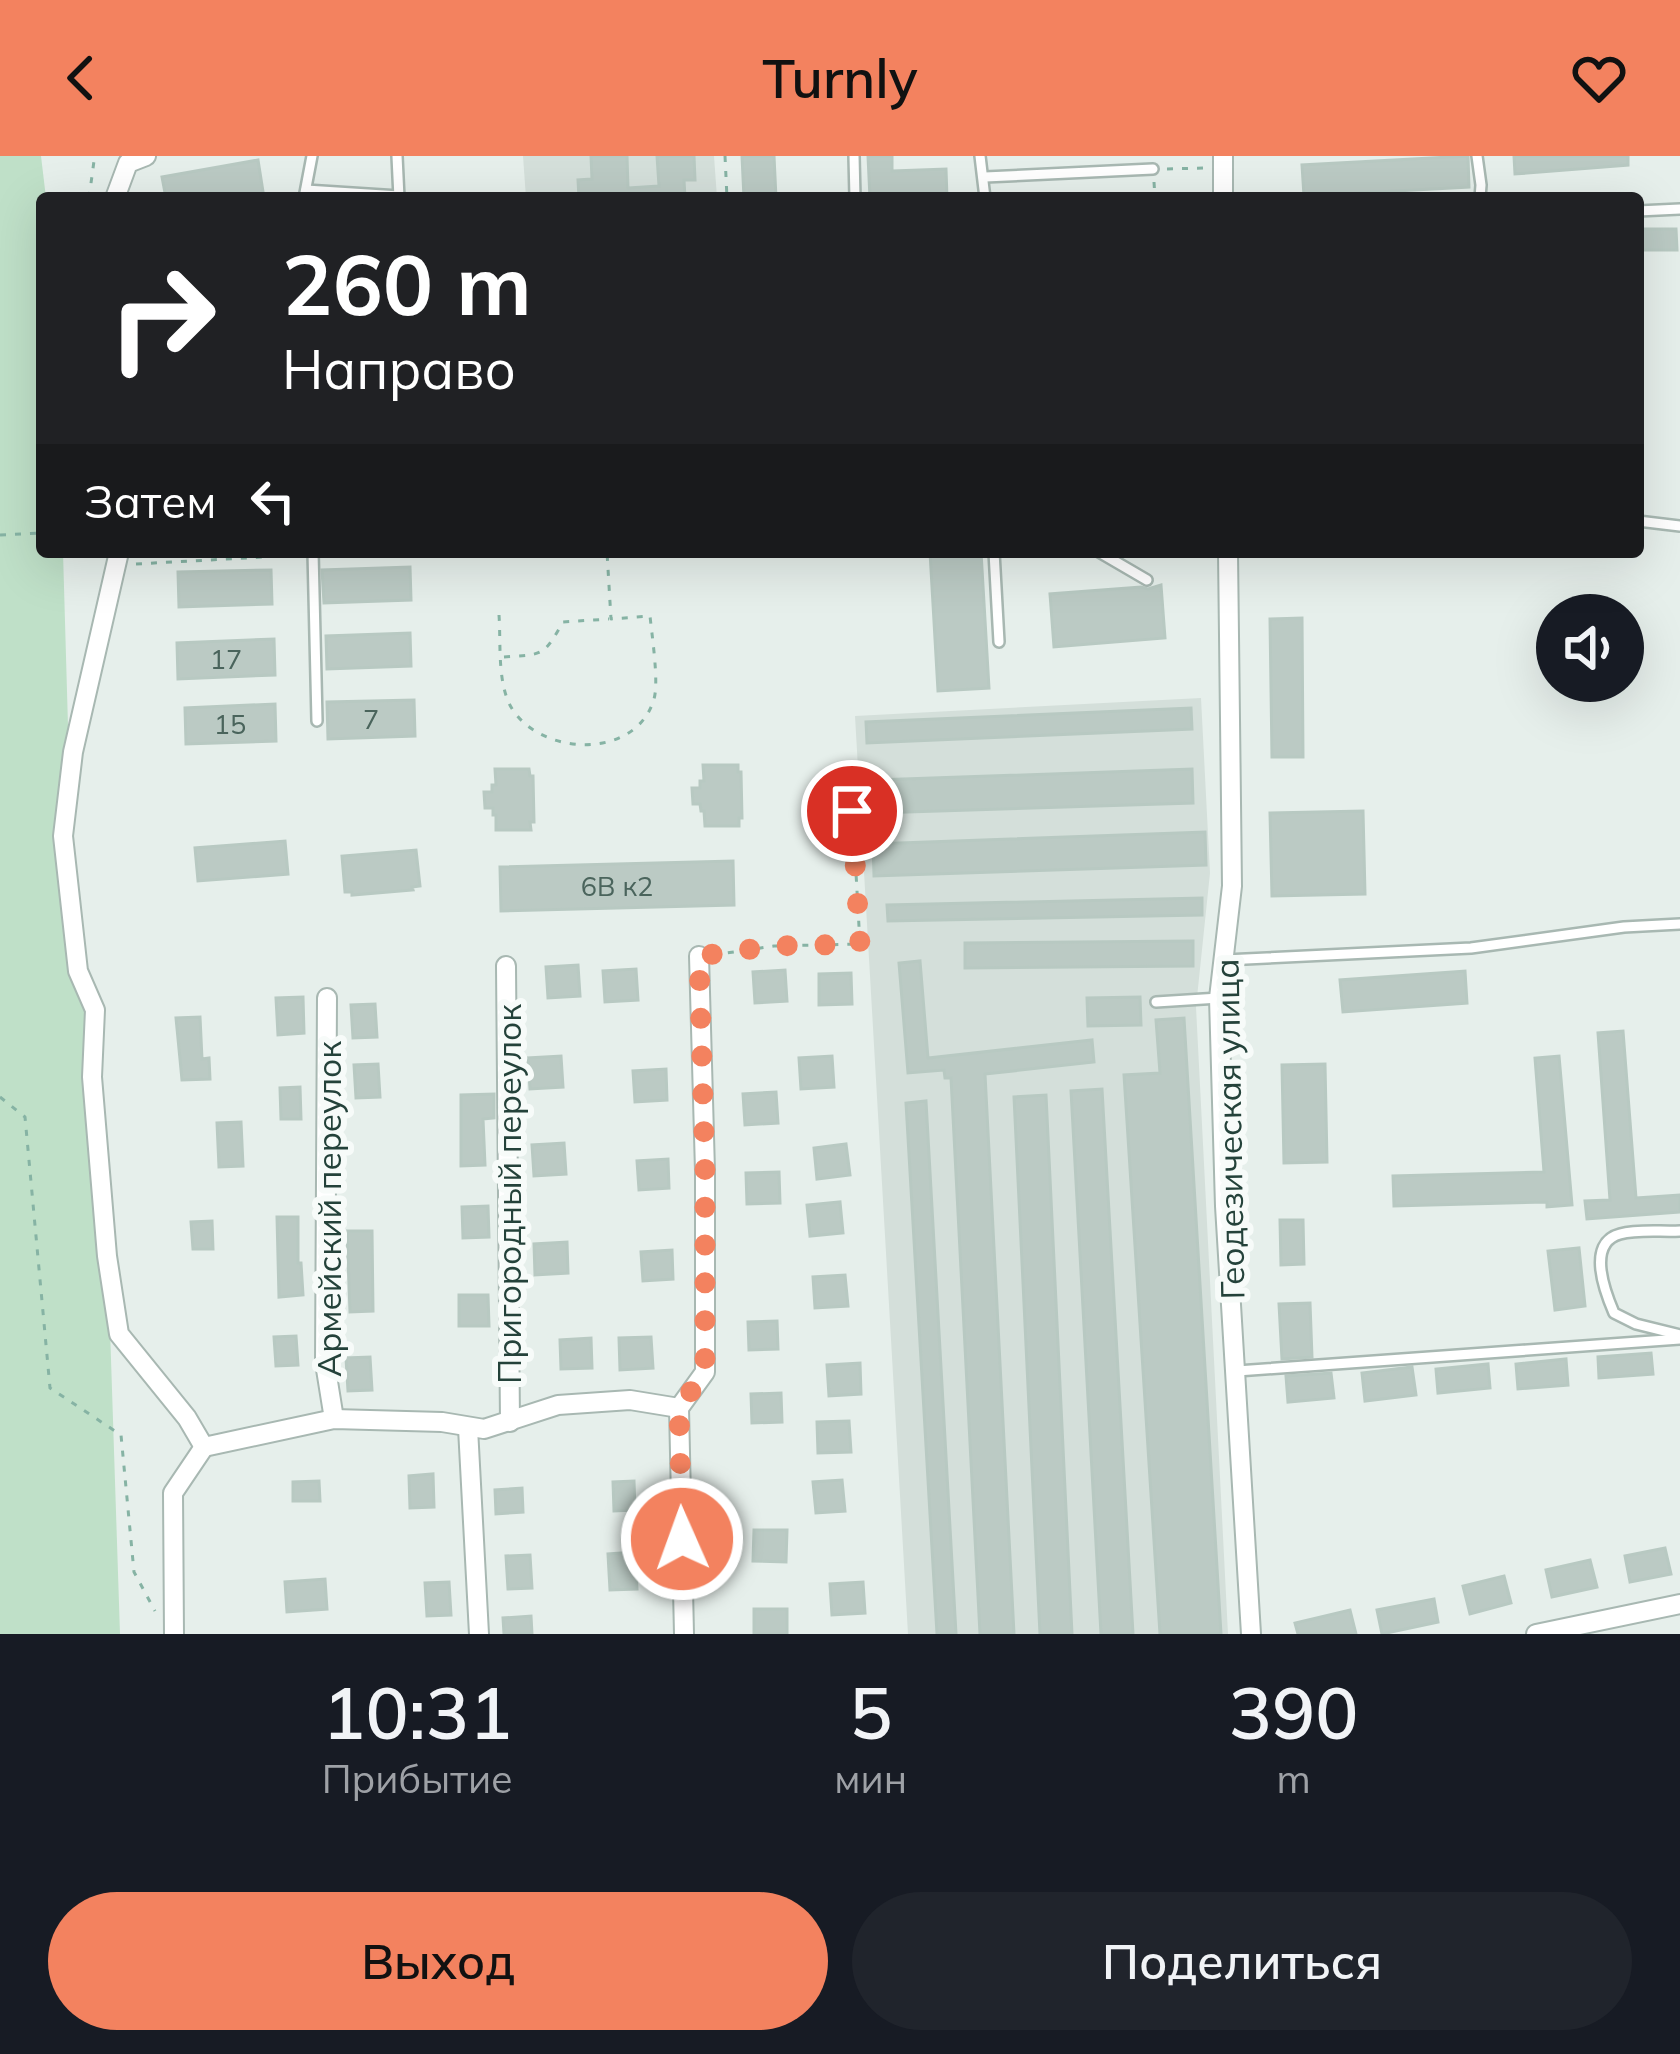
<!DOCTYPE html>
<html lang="ru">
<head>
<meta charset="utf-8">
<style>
  :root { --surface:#171b24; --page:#20242c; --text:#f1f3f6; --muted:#9ea1a6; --accent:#f3825f }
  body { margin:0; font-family:Mulish,sans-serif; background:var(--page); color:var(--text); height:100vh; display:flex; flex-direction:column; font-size:45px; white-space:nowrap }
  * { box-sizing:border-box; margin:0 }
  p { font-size:39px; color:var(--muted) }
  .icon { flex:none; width:66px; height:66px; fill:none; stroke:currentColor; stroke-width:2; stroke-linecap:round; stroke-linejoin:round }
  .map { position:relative; height:1478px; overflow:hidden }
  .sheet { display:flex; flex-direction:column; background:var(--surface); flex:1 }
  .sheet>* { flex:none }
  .banner { position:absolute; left:36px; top:36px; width:1608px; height:366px; border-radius:12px; box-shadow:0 12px 48px #0002; background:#202124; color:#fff; overflow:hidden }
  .fabs { position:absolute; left:1536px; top:438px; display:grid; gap:24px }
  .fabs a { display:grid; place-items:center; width:108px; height:108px; border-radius:50%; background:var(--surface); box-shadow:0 12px 48px #0002; font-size:60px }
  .pin { position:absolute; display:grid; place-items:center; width:102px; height:102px; color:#fff; margin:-51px; border:6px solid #fff; border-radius:50%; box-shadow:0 3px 12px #0007 }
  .me { position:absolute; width:132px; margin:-66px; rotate:358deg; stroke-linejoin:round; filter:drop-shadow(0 0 9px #0008) }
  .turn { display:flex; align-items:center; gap:42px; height:252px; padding:0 48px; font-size:54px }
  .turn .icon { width:156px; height:156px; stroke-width:2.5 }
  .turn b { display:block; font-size:84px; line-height:102px }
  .then { display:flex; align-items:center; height:114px; padding:0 48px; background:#0003; gap:24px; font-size:45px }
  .eta { display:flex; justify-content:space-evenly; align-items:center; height:204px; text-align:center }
  .eta b { font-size:72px; font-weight:600; line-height:84px }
  .cta { display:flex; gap:24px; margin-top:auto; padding:24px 48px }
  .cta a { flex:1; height:138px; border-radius:72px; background:var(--accent); color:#111; font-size:48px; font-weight:600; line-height:138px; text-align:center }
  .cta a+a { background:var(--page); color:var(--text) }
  header { display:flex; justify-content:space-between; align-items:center; height:156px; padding:0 48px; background:var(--accent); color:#111; font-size:54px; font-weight:600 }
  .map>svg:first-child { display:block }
</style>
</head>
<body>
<header><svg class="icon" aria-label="back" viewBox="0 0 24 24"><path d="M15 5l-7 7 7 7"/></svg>Turnly<svg class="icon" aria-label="heart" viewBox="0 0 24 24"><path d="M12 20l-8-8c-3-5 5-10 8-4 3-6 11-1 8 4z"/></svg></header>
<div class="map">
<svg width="1680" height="1478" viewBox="0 0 1680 1478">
  <rect width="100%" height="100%" fill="#e6efeb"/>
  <!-- built -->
  <g fill="#d4dfda">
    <path d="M523 0H714L717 42H526Z"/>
    <path d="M1201 542 1210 717 1196 851 1228 1478H908L855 560Z"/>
  </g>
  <!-- green -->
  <path fill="#bfe0c8" d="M0 0H41L46 42H42V396H63L71 674 108 1111 120 1478H0Z"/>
  <!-- building -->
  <g fill="#bbcac4" stroke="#b8c9c2" stroke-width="3">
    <path d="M591 0H627L628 32 659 30 657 0H694L695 24H684L685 42H579L578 24 592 23Z"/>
    <path d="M742 0H774L776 42H744Z"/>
    <path d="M868 0H892V15L946 13 947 42H870Z"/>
    <path d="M1468 0 1469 31 1304 40 1302 9Z"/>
    <path d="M1514 0H1628V9L1515 18Z"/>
    <path d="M258 4 264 42H166L162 21Z"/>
    <path d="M1638 73H1676L1677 94H1638Z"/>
    <path d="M930 396H981L989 532 938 535Z"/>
    <path d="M410 411 411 444 324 447 322 414Z"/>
    <path d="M271 414 272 448 179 451 178 416Z"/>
    <path d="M1161 429 1165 482 1054 491 1050 438 1141 431 1148 433Z"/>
    <path d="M1302 462 1303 601H1272L1270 463Z"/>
    <path d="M410 477 411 510 327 513 326 480Z"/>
    <path d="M274 483 275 519 178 523 177 487Z"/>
    <path d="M414 544 415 580 328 583 327 546Z"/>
    <path d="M275 548 276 585 186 588 185 552Z"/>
    <path d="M1191 552 1192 573 867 587 866 566Z"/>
    <path d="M703 609H738V616H741L742 662H739V670H705L704 655H701L700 648H693L692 632H700V625H704Z"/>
    <path d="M495 613H529L530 620H533L534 666H530L531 674H496V659H493V652H485L484 636H492V629H496Z"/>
    <path d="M1192 613 1193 647 877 657 876 624Z"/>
    <path d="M1363 655 1365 738 1272 740 1270 657Z"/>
    <path d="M1205 676 1206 709 874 720 873 688Z"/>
    <path d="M285 685 288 718 198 725 195 692Z"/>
    <path d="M416 694 420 730 412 731 413 734 352 739V736H345L342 700Z"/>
    <path d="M733 705 734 749 501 755 500 711Z"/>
    <path d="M1202 742V759L888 765 887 749Z"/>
    <path d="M1193 785V810L965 812V787Z"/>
    <path d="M920 805 928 902 1092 884 1094 906 985 918 1014 1478H980L951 922H945L944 914 908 917 899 807Z"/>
    <path d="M578 809 580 840 548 842 546 811Z"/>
    <path d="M636 813 638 844 605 846 603 815Z"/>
    <path d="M785 814 787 845 755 847 753 816Z"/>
    <path d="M1465 815 1467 847 1343 856 1340 824Z"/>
    <path d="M851 817 852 848 819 849V818Z"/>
    <path d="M303 841 304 877 278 879 276 842Z"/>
    <path d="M1140 841 1141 869 1088 870 1087 842Z"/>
    <path d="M375 848 377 881 353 882 351 849Z"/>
    <path d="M200 861 202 903 209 902 210 923 182 924 176 862Z"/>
    <path d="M1184 862 1221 1478H1160L1124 919 1160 917 1156 864Z"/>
    <path d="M1623 875 1636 1042 1680 1039V1056L1587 1063 1585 1045 1610 1044 1598 877Z"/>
    <path d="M561 900 563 931 530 933 528 902Z"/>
    <path d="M832 900 834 931 801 933 799 902Z"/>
    <path d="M1559 900 1572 1049 1547 1051V1046L1394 1050 1393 1020 1544 1016 1535 902Z"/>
    <path d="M378 908 380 941 356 942 354 909Z"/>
    <path d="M1325 908 1327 1006 1284 1007 1282 909Z"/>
    <path d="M666 913 667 944 635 946 633 915Z"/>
    <path d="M300 931 301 963H281L280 932Z"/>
    <path d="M1102 933 1133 1478H1101L1071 935Z"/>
    <path d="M776 936 778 967 745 969 743 938Z"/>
    <path d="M494 938V962L483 963 485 1009 461 1010V939Z"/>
    <path d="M1046 939 1072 1478H1040L1014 941Z"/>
    <path d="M926 945 956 1478H937L906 947Z"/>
    <path d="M241 966 243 1010 219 1011 217 967Z"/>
    <path d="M564 987 566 1018 534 1020 532 989Z"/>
    <path d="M846 988 850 1019 817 1023 814 992Z"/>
    <path d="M668 1003 669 1032 639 1034 637 1005Z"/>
    <path d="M779 1016 780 1047 747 1048 746 1017Z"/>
    <path d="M840 1046 843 1077 810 1080 807 1049Z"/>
    <path d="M488 1050 489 1081 463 1082 462 1051Z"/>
    <path d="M277 1061H298V1107H301L303 1139 279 1141Z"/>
    <path d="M1280 1064H1303L1304 1108 1281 1109Z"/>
    <path d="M212 1065 213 1093H193L191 1066Z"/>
    <path d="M347 1075H372L373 1155 350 1156Z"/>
    <path d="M567 1086 568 1117 535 1119 534 1088Z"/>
    <path d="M1579 1092 1585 1150 1555 1154 1548 1095Z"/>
    <path d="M672 1094 673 1123 643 1125 641 1096Z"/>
    <path d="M845 1119 848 1150 815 1152 813 1121Z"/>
    <path d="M459 1139H488L489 1170H459Z"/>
    <path d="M1310 1147 1312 1201 1282 1203 1279 1148Z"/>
    <path d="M777 1165 778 1193 749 1194 748 1166Z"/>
    <path d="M296 1180 298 1209 276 1210 274 1181Z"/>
    <path d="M651 1181 653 1212 620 1214 619 1182Z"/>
    <path d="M591 1182 592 1212 561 1213 560 1184Z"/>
    <path d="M1651 1197 1653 1218 1599 1222 1598 1201Z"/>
    <path d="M370 1201 372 1234 348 1235 346 1202Z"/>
    <path d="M1566 1203 1568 1229 1518 1233 1516 1208Z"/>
    <path d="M860 1207 861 1238 829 1240 827 1209Z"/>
    <path d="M1488 1208 1490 1232 1438 1237 1436 1213Z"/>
    <path d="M1412 1211 1416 1239 1365 1245 1362 1217Z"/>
    <path d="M1331 1217 1334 1242 1288 1246 1286 1220Z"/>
    <path d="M781 1237 782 1266 752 1267 751 1238Z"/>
    <path d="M849 1265 851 1296 818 1297 817 1266Z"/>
    <path d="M433 1318 434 1351 410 1352 409 1320Z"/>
    <path d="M842 1324 845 1355 816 1357 813 1326Z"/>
    <path d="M319 1325 320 1345H293V1326Z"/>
    <path d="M634 1325 635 1354 614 1355 613 1326Z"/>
    <path d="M522 1332 523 1356 496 1358 495 1334Z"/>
    <path d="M754 1374H787L786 1406 753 1405Z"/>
    <path d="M1665 1392 1671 1418 1630 1426 1625 1400Z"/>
    <path d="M635 1396 637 1433 610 1434 608 1398Z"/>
    <path d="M530 1399 532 1432 508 1433 506 1400Z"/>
    <path d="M1590 1404 1597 1431 1552 1441 1546 1414Z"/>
    <path d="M1504 1420 1511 1447 1470 1458 1463 1430Z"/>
    <path d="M325 1423 327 1453 287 1456 285 1426Z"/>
    <path d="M449 1426 451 1459 427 1460 425 1427Z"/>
    <path d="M863 1426 865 1457 832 1459 830 1428Z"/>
    <path d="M1434 1443 1438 1466 1382 1478 1377 1454Z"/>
    <rect x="754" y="1453" width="33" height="25"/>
    <path d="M1350 1454 1356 1478H1298L1295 1467Z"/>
    <path d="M531 1460 532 1478H504L503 1462Z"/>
  </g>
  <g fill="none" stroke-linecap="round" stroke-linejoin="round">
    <!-- service casing -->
    <g stroke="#a8b8b2" stroke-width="14">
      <g id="service">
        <path d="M397 0 399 42"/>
        <path d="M854 0 855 42"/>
        <path d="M980 0 985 42"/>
        <path d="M1477 0 1481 29 1480 42"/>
        <path d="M985 21 1153 13"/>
        <path d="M306 34 399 40"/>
        <path d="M304 42 312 0"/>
        <path d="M1638 55 1680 53"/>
        <path d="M1638 365 1680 370"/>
        <path d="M313 396 317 565"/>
        <path d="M994 396 999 486"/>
        <path d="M1099 396 1147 424"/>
        <path d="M1225 804 1471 792 1624 771 1680 768"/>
        <path d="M1156 846 1219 842"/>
        <path d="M1680 1075C1661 1076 1638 1073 1620 1078 1586 1087 1605 1136 1614 1157L1636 1168 1680 1179"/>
        <path d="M1237 1215 1680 1183"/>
      </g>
    </g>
    <!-- minor casing -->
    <g stroke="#a8b8b2" stroke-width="22">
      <g id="minor">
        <path d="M115 42 128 7 146 0"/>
        <path d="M1223 42V0"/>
        <path d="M119 396 73 596 63 680 78 815 95 854 92 921 107 1100 119 1178 187 1262 204 1291"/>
        <path d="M1228 396 1232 730 1219 842 1225 1050 1251 1478"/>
        <path d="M506 810 510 1266"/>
        <path d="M327 842 325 1207 334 1263"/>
        <path d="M468 1272 479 1478"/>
        <path d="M204 1291 334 1263 442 1266 484 1273 558 1249 630 1244 679 1252"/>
        <path d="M174 1478 173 1337 204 1291"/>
        <path d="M684 1478 679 1252 705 1216V1015L699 800"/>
        <path d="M1536 1478 1680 1448"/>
      </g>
    </g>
    <!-- path -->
    <g stroke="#86b3a4" stroke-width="3" stroke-dasharray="6 9" stroke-linecap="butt">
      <path d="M725 0 727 42"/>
      <path d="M1167 13 1206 12"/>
      <path d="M1154 26 1155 42"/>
      <path d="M89 42 94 5 98 0"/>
      <path d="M0 379 42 377"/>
      <path d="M328 398 365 396"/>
      <path d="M136 408 300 399"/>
      <path d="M499 459C501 487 497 526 511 551 539 600 636 605 654 543 659 526 652 480 650 460L611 463 607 396"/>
      <path d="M504 501C544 498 543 501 563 466L609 463"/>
      <path d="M713 799 774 790 860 788 850 611"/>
      <path d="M0 941 25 961 50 1232 121 1279 134 1416 155 1455"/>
    </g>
    <!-- service -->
    <use href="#service" stroke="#fff" stroke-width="9"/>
    <!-- minor -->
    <use href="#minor" stroke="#fff" stroke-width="18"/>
  </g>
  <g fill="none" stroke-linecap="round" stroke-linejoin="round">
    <!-- route -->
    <path stroke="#f3825f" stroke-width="21" stroke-dasharray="0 37.8" d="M682 1383 679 1252 705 1216V1015L699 800 774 790 860 788 852 655"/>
  </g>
  <g text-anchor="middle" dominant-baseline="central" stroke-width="12" stroke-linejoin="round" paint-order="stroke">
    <!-- number labels -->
    <g font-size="27" fill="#4a645c">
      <text x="226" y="503">17</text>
      <text x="371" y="563">7</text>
      <text x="230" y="568">15</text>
      <text x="617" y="730">6В к2</text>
    </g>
    <!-- street labels -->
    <g font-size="33" fill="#24423a" stroke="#f7fbf9">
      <text transform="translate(1229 973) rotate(-91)">Геодезическая улица</text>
      <text transform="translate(508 1038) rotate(-90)">Пригородный переулок</text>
      <text transform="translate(328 1053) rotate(-90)">Армейский переулок</text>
    </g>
  </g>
</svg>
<div class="fabs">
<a><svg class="icon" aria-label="sound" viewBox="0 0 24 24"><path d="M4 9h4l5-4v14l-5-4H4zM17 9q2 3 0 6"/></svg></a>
</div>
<div class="pin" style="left:852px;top:655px;background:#d93025"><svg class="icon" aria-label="arrive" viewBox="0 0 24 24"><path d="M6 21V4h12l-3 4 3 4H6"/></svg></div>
<svg class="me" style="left:682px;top:1383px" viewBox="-20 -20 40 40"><circle r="17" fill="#f3825f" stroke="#fff" stroke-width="3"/><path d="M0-11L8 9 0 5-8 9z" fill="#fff"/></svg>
<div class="banner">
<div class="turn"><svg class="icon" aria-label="right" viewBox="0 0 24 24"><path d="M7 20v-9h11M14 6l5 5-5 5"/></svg><div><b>260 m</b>Направо</div></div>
<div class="then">Затем<svg class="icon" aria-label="left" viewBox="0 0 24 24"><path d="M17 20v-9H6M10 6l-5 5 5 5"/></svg></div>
</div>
</div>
<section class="sheet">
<div class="eta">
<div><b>10:31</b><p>Прибытие</p></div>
<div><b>5</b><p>мин</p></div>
<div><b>390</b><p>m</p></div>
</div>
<div class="cta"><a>Выход</a><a>Поделиться</a></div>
</section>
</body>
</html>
